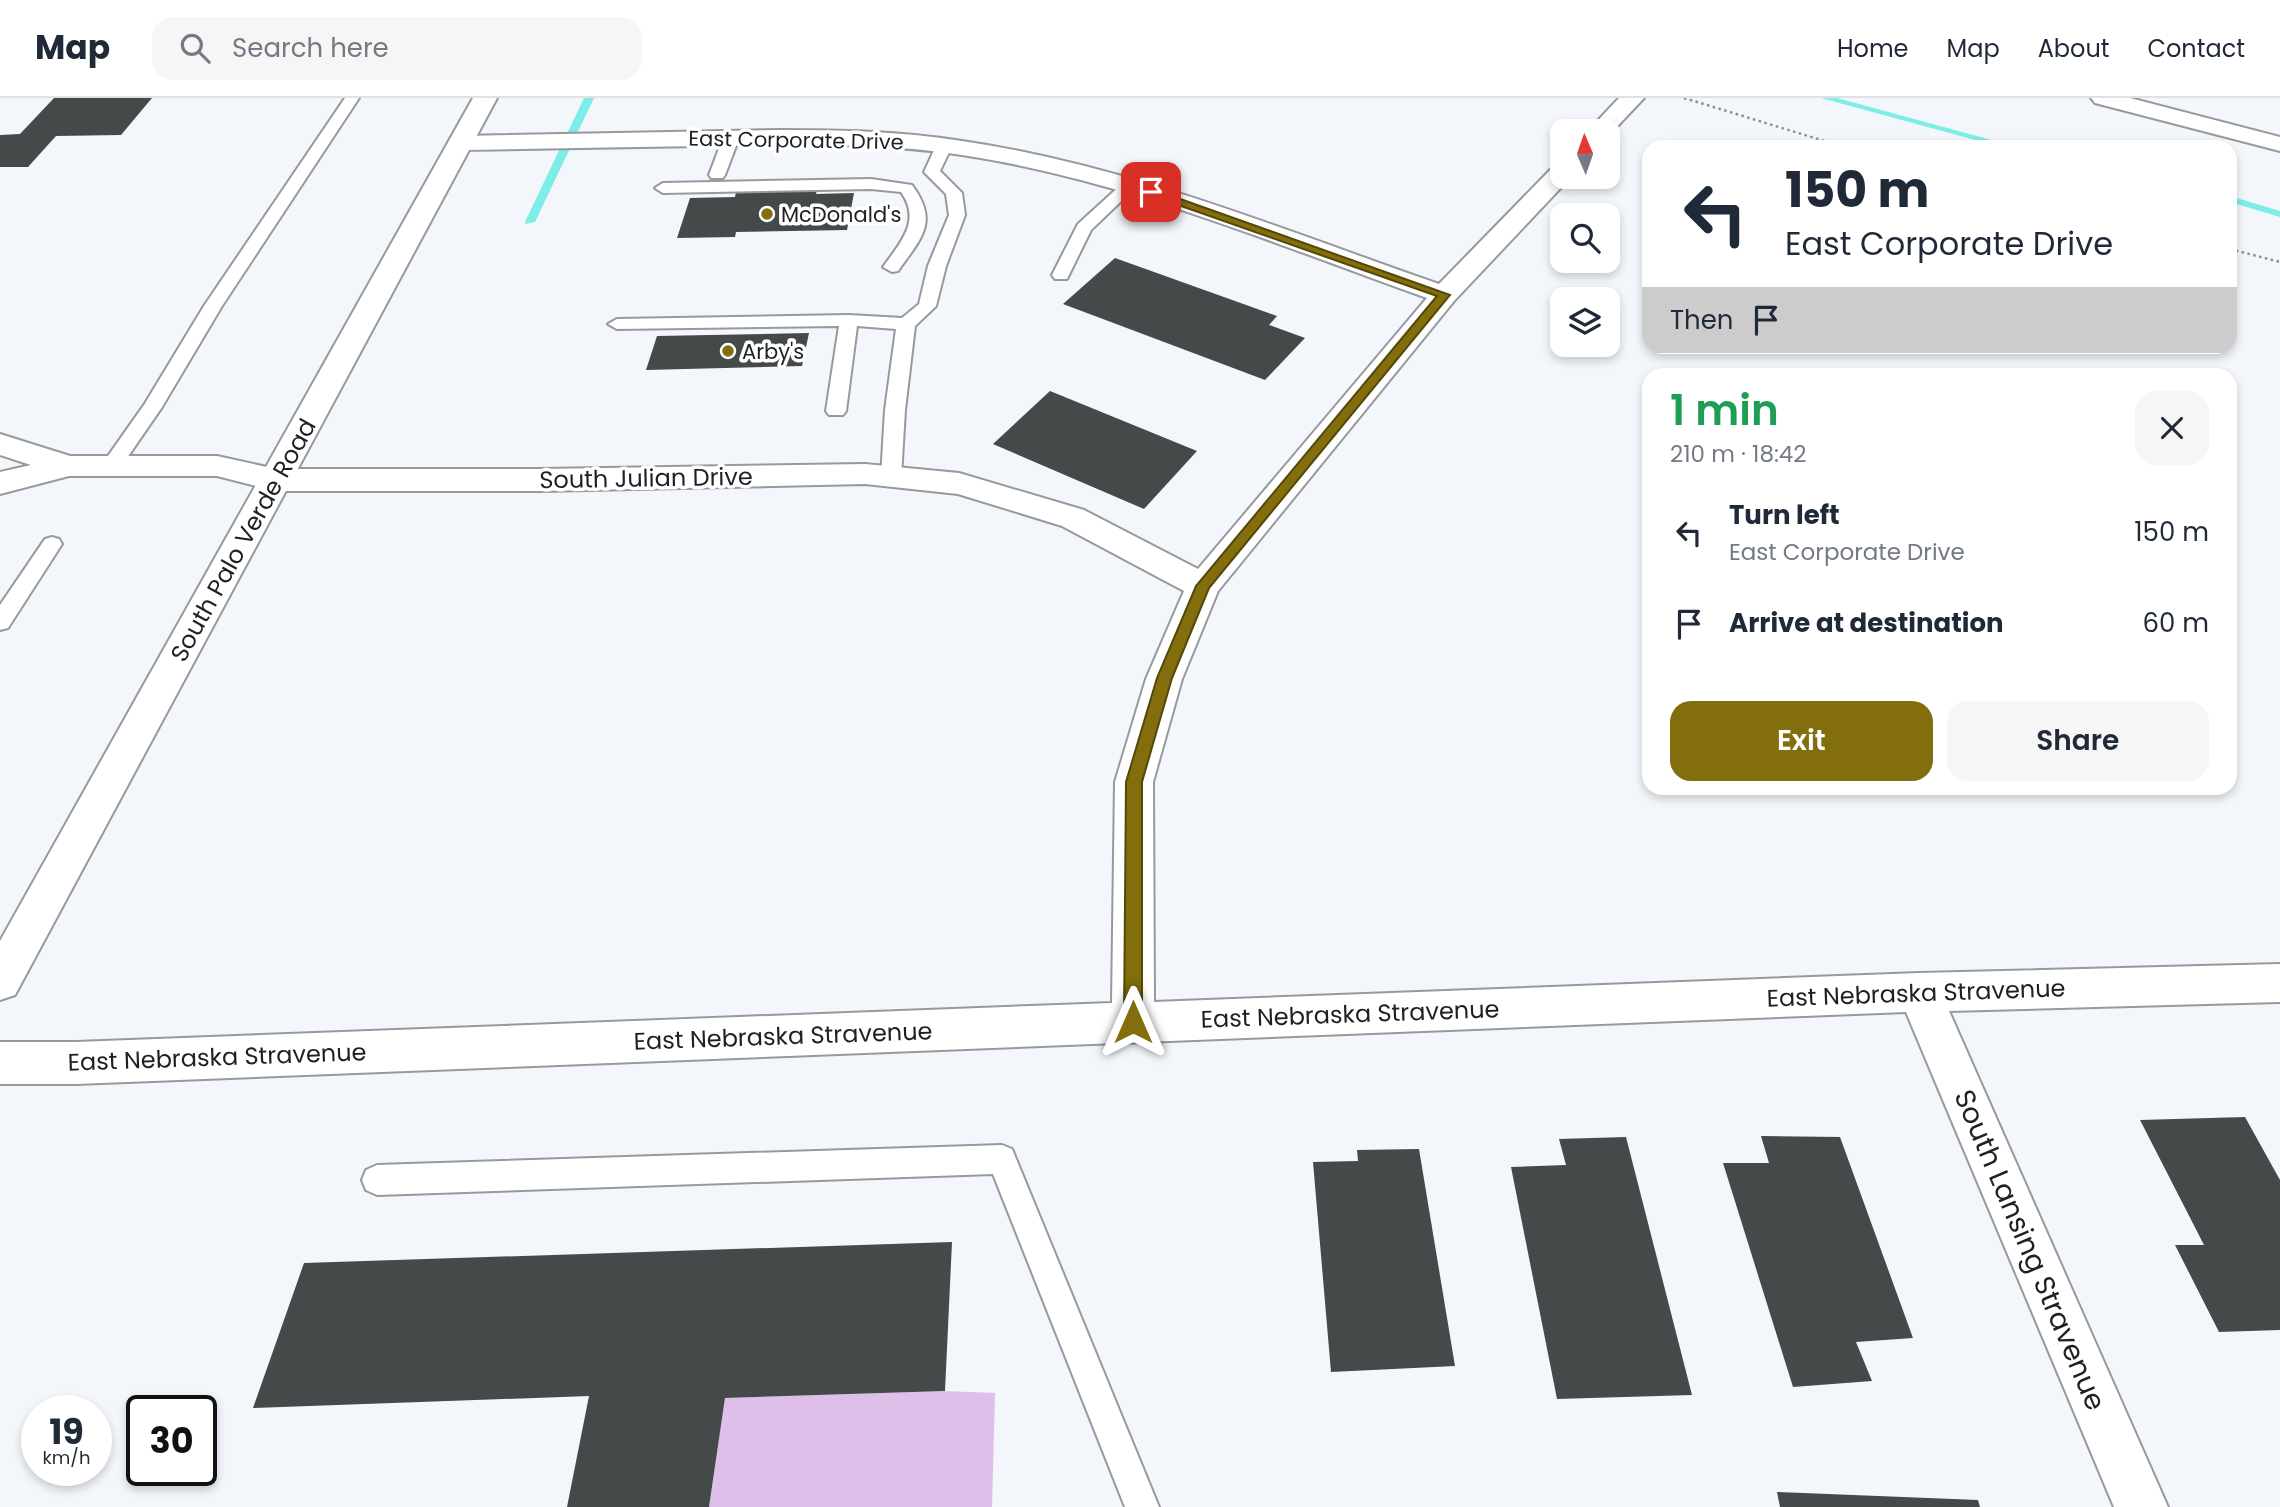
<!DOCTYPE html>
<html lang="en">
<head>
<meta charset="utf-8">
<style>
  :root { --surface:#fff; --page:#f6f6f7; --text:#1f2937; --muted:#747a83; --line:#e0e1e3; --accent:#826e0c }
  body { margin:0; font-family:Poppins,sans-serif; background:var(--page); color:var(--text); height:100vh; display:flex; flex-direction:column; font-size:26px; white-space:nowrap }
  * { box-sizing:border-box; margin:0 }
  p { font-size:23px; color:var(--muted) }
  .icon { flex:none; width:38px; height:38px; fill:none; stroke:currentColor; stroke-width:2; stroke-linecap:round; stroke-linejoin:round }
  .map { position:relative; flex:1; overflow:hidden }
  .panel { position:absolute; left:1642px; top:270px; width:595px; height:427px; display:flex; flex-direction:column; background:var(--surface); border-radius:21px; box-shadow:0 4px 10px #0003 }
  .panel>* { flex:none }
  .banner { position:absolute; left:1642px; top:42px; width:595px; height:214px; border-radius:21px; box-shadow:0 4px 10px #0003; background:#fff; color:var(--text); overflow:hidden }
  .needle { width:46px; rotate:358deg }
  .tools { position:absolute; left:1550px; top:21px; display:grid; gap:14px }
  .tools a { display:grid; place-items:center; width:70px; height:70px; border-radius:14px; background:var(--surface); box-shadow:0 4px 10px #0003; font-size:35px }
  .speed { position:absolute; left:21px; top:1297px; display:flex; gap:14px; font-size:35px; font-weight:700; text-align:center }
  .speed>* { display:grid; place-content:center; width:91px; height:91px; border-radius:50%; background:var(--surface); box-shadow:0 4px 10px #0003; line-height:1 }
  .speed small { font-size:18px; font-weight:400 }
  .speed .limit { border:4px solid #111; border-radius:10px; background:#fff; color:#111 }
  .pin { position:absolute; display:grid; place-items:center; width:60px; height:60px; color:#fff; margin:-30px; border-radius:14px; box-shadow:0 4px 10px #0006 }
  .me { position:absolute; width:77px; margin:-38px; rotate:0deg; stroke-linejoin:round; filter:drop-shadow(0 0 5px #0008) }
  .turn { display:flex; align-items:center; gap:24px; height:147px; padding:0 28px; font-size:32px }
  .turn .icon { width:91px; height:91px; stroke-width:2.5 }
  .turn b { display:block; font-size:49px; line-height:60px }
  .then { display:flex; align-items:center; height:66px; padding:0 28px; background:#0003; gap:14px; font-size:26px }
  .round { display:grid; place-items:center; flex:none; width:74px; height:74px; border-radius:21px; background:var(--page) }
  .overview { display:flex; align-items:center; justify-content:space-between; height:119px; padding:0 28px }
  h1 { font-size:42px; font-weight:600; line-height:52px; color:#1e9e55 }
  .cta { display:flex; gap:14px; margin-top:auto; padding:14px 28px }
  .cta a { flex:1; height:80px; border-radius:21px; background:var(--accent); color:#fff; font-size:28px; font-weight:600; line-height:80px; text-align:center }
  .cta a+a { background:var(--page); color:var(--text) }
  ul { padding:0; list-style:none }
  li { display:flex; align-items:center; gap:21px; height:91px; padding:0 28px }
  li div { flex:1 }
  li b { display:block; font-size:26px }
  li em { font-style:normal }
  header { display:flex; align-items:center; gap:42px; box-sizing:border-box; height:98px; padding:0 35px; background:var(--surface); border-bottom:2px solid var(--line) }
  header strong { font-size:33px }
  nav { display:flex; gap:38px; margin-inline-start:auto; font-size:24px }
  .search { width:490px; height:63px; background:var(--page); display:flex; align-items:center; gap:18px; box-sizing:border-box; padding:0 24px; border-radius:21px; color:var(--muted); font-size:26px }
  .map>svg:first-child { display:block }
</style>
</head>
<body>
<header>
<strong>Map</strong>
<div class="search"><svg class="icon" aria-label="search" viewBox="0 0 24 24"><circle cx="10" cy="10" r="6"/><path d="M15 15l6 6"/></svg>Search here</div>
<nav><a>Home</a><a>Map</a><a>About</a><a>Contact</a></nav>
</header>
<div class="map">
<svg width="2280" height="1409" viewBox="0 0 2280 1409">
  <rect width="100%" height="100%" fill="#f3f7fb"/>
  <!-- green -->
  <path fill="#ddbfe9" d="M945 1293 995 1295 992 1409H709L725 1300Z"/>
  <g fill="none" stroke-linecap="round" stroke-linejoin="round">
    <!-- stream -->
    <g fill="#7dede7" fill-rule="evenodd">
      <path d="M584 0H594L535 124 526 126 525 124Z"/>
      <path d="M1821 0H1837L2017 49H2001Z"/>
      <path d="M2230 98 2280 113V119L2230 104Z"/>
    </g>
  </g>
  <!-- building -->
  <g fill="#44494a">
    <path d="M54 0H152L121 37 56 38 28 69H0V37L20 36Z"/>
    <path d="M817 92 816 96 854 95 847 132 736 134 735 139 677 140 690 100 735 99 736 94Z"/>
    <path d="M1115 160 1277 218 1269 227 1305 240 1265 282 1063 206Z"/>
    <path d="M809 235 802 268 646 272 657 238Z"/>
    <path d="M1050 293 1197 353 1144 411 993 346Z"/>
    <path d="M2245 1019 2280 1082V1232L2219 1234 2175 1147H2204L2140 1022Z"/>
    <path d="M1761 1038 1840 1039 1913 1240 1856 1244 1872 1283 1793 1289 1723 1065H1769Z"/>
    <path d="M1626 1039 1692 1297 1557 1301 1511 1069 1566 1067 1559 1041Z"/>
    <path d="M1419 1051 1455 1268 1331 1274 1313 1064 1358 1063 1357 1052Z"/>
    <path d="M952 1144 945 1293 725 1300 709 1409H567L589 1298 253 1310 304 1165Z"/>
    <path d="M1777 1394 1978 1402 1980 1409H1780Z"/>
  </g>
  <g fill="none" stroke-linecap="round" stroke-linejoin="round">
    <!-- service casing -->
    <g stroke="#96999d" stroke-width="4">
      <g id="service">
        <path d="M345 0H359L222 208 162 309 118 373H104L101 368 144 307 204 208Z"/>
        <path d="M731 35 739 40 725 77 723 80H711L709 77 723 40Z"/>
        <path d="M944 43 952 48 940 73 962 95 965 117 946 168 936 208 915 228 905 312 901 379 898 384H884L881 379 885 312 896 231 857 228 846 313 843 317H829L826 313 839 228 617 231 608 226 617 221 849 217 902 220 919 206 928 168 949 117 946 96 924 74 936 48Z"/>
        <path d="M871 81 912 87C939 124 922 139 898 173L892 174 883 169C900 145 922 123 901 94L871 91 663 95 655 90 663 85Z"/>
        <path d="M1129 83 1137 88 1091 132 1067 181H1055L1052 177 1078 126 1123 85Z"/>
        <path d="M52 439 59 441 62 446 8 530 0 532V507L45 441Z"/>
        <path d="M1002 1047 1012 1051 1159 1409H1125L993 1076 377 1097 366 1092 362 1082 366 1072 377 1067Z"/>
      </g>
    </g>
    <!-- minor casing -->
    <g stroke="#96999d" stroke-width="4">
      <g id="minor">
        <path d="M1619 0H1644L1608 38V33H1588Z"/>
        <path d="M2091 0H2130L2280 39V53L2095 5Z"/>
        <path d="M777 32C839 32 900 33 962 43 1127 67 1283 132 1439 186L1554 68 1563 66V79H1571L1454 203 1218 493 1182 581 1153 684 1154 904 1919 875 2280 866V904L1949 913 2168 1409H2114L1906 914 76 986H0V944H76L1112 905 1115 684 1146 581 1184 493 1062 428 958 396 865 386 541 393H276L217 378H69L0 396V374L31 367 0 357V336L70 358H217L276 371H541L865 366 959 375 1084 412 1198 471 1427 200C1275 146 1122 81 962 57 876 44 790 46 703 48 622 49 541 51 460 52L451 50 448 45 451 40 460 38Z"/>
      </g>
    </g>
    <!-- secondary casing -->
    <g stroke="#96999d" stroke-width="4">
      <path id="secondary" d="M473 0H497L15 897 0 902V843Z"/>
    </g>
    <!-- path -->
    <g stroke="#8b8e90" stroke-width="2.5" stroke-dasharray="2.5 3.5" stroke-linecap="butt">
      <path d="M1684 0 1844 49"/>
      <path d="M2230 151 2280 164"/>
    </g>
    <!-- service -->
    <use href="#service" fill="#fff" fill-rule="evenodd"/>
    <!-- minor -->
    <use href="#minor" fill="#fff" fill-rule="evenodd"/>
    <!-- secondary -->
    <use href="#secondary" fill="#fff" fill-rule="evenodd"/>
  </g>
  <!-- route -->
  <path fill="#826e0c" stroke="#544808" stroke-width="2" d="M1147 92H1155L1450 197 1209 490 1172 580 1142 684V924L1139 930 1133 932 1126 930 1124 924 1126 684 1157 580 1196 488 1437 198 1147 96Z"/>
  <!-- markers -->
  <g fill="#826e0c" stroke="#fff" stroke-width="2.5">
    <circle cx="767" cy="116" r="7"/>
    <circle cx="728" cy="253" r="7"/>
  </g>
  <g text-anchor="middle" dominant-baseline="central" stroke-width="7" stroke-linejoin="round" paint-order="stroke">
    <!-- far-street labels -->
    <g font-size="21" fill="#1f2021" stroke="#fff">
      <text transform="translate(796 42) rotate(1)">East Corporate Drive</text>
    </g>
    <!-- far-poi labels -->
    <g font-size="21" fill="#1f2021" stroke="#fff" text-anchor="start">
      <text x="781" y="116">McDonald's</text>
      <text x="742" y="253">Arby's</text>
    </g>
    <!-- street labels -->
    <g font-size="24" fill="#1f2021" stroke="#fff">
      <text transform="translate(646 380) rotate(-1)">South Julian Drive</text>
      <text transform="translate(243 442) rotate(-61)">South Palo Verde Road</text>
      <text transform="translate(1916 895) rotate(-2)">East Nebraska Stravenue</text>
      <text transform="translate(1350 916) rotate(-2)">East Nebraska Stravenue</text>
      <text transform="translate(783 938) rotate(-2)">East Nebraska Stravenue</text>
      <text transform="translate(217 959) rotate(-2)">East Nebraska Stravenue</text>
    </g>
    <!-- near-street labels -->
    <g font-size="28" fill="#1f2021" stroke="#fff">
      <text transform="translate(2030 1152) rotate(67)">South Lansing Stravenue</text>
    </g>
  </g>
</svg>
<div class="tools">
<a><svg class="needle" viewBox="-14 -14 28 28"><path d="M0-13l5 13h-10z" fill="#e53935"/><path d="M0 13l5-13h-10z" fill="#747a83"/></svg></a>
<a><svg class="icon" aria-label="search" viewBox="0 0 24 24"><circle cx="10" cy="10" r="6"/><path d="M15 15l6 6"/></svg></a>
<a><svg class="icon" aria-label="layers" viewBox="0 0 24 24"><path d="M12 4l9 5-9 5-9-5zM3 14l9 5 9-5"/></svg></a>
</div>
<div class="speed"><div>19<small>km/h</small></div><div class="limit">30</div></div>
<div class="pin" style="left:1151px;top:94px;background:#d93025"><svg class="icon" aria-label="arrive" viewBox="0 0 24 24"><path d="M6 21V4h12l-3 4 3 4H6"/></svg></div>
<svg class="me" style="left:1133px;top:924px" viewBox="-20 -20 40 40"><path d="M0-17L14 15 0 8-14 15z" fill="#826e0c" stroke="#fff" stroke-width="4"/></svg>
<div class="banner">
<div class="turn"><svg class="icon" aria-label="left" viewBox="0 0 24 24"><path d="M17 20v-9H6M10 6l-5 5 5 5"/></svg><div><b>150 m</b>East Corporate Drive</div></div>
<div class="then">Then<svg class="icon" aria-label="arrive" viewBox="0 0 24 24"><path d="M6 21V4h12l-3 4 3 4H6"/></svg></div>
</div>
<section class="panel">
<div class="overview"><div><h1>1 min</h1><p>210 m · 18:42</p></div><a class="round"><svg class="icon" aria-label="close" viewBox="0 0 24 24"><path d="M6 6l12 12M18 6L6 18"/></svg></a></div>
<ul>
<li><svg class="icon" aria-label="left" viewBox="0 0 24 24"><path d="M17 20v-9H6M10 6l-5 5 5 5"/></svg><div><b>Turn left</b><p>East Corporate Drive</p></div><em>150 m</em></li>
<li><svg class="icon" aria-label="arrive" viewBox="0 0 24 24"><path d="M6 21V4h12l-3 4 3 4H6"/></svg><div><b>Arrive at destination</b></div><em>60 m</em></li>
</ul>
<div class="cta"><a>Exit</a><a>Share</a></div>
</section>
</div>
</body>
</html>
